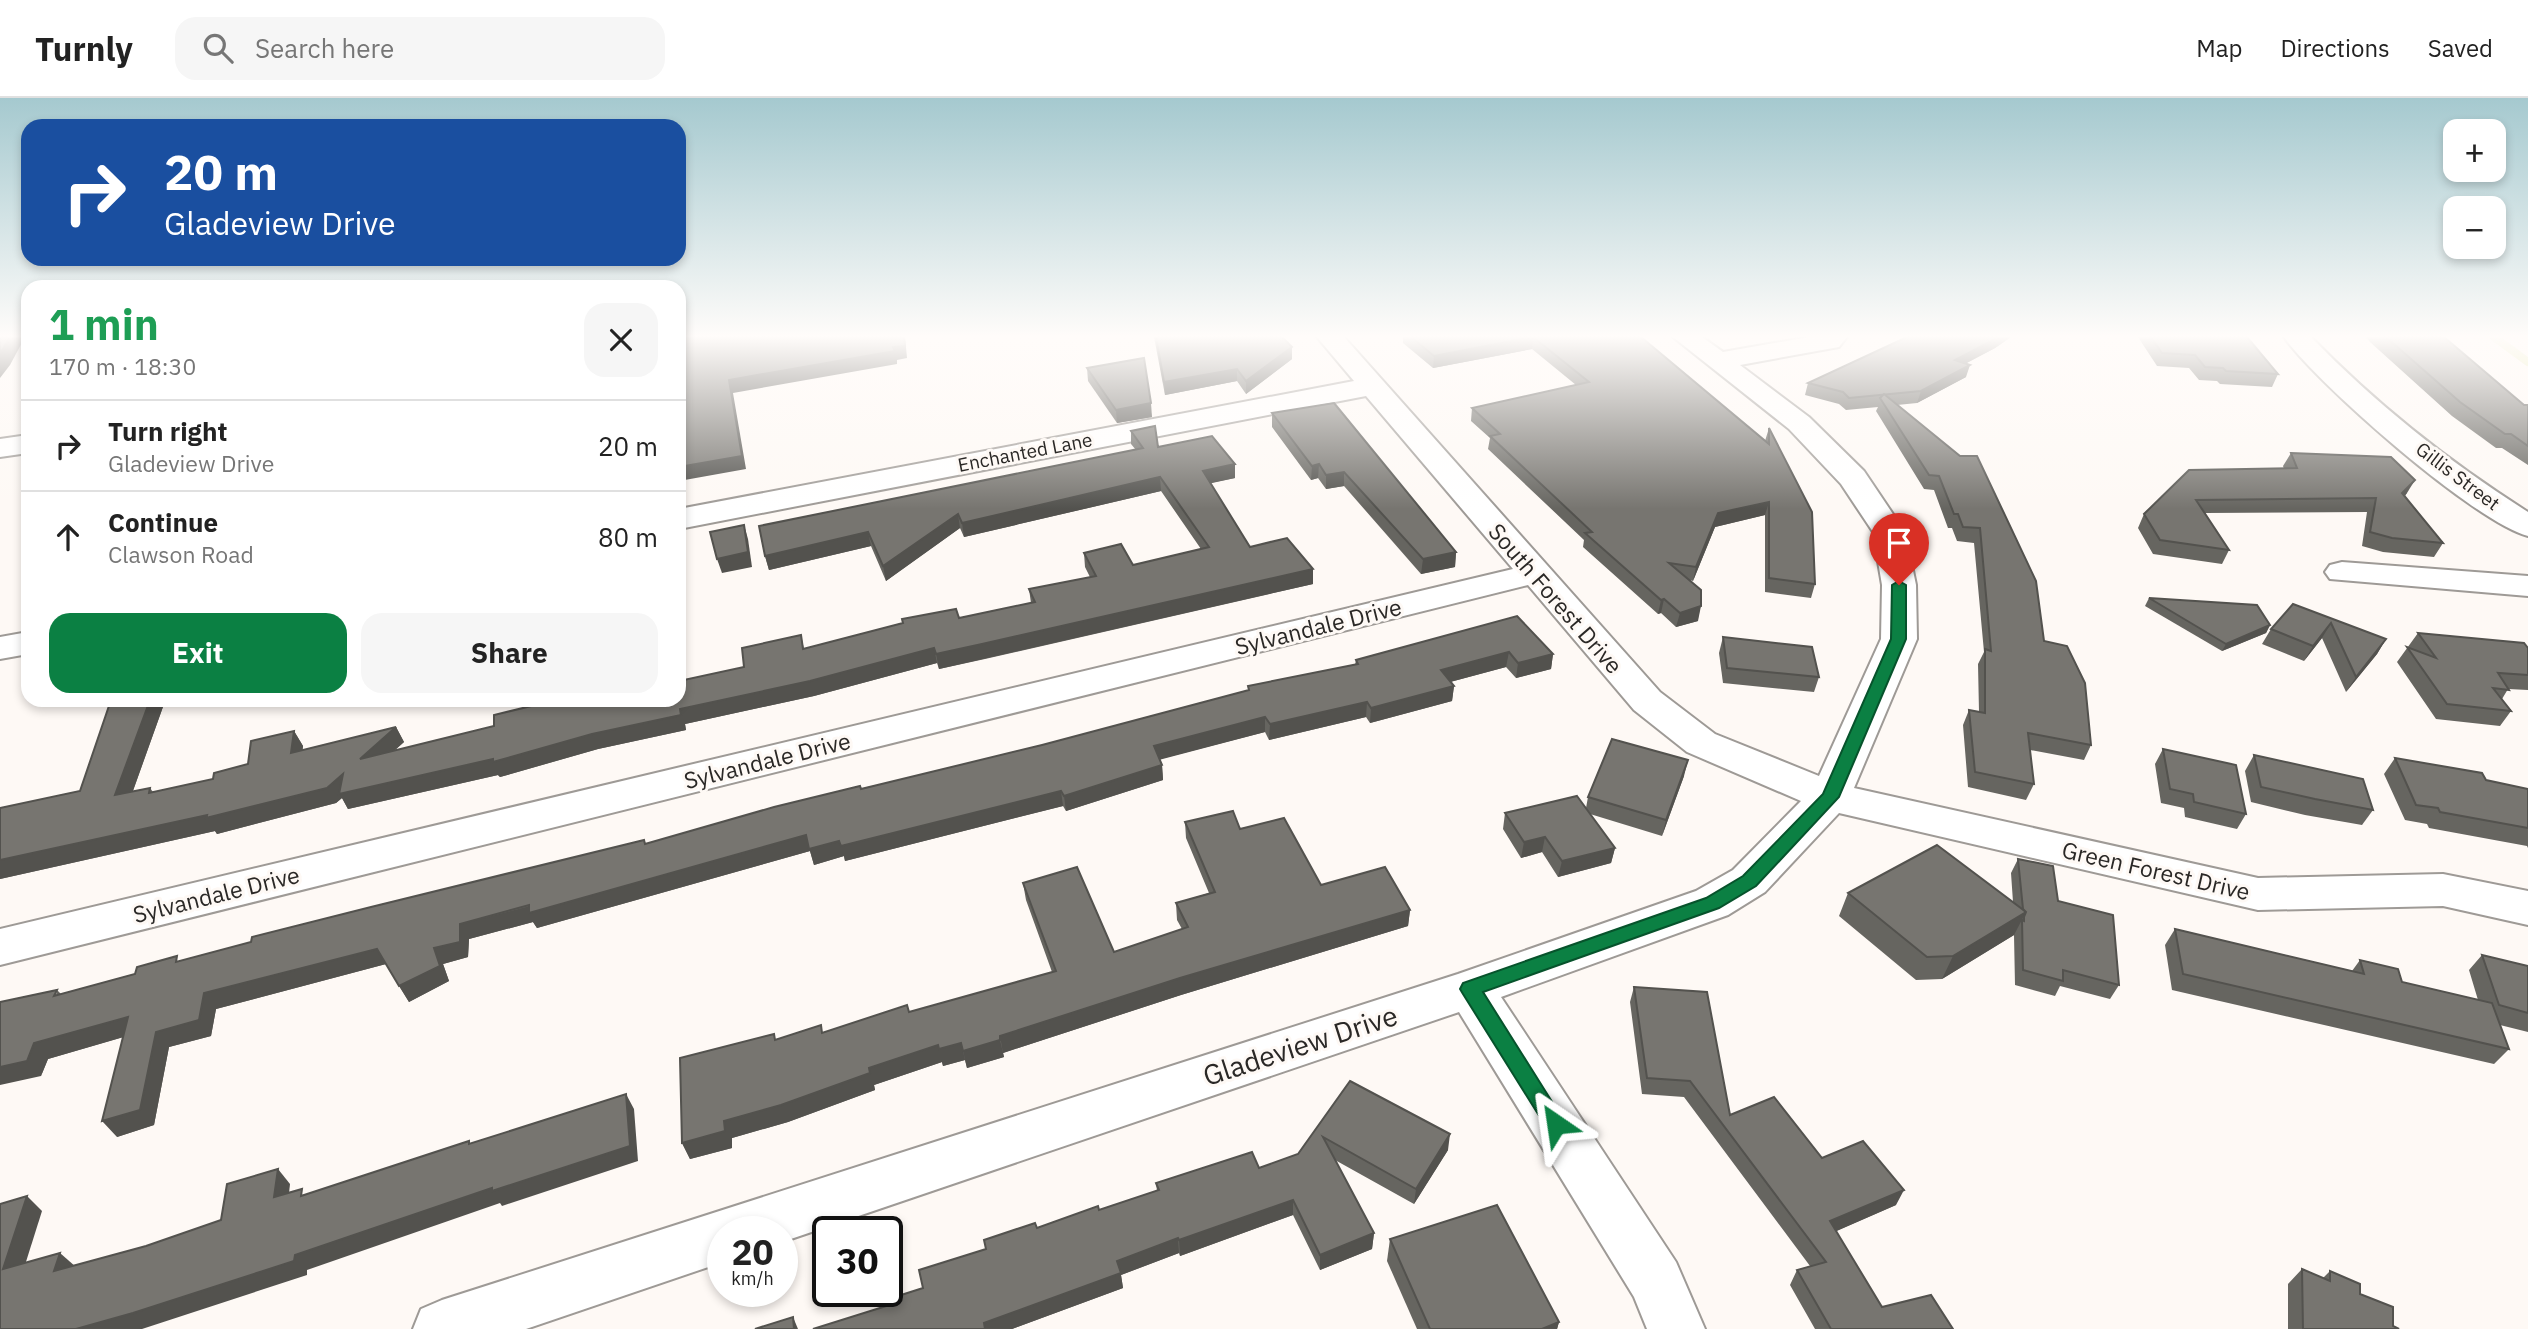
<!DOCTYPE html>
<html lang="en">
<head>
<meta charset="utf-8">
<style>
  :root { --surface:#fff; --page:#f6f6f6; --text:#222; --muted:#767676; --line:#e0e0e0; --accent:#0b8043 }
  body { margin:0; font-family:"IBM Plex Sans",sans-serif; background:var(--page); color:var(--text); height:100vh; display:flex; flex-direction:column; font-size:26px; white-space:nowrap }
  * { box-sizing:border-box; margin:0 }
  p { font-size:23px; color:var(--muted) }
  .icon { flex:none; width:38px; height:38px; fill:none; stroke:currentColor; stroke-width:2; stroke-linecap:round; stroke-linejoin:round }
  .map { position:relative; flex:1; overflow:hidden }
  .details { position:absolute; left:21px; top:182px; width:665px; height:427px; display:flex; flex-direction:column; background:var(--surface); border-radius:21px; box-shadow:0 4px 10px #0003 }
  .details>* { flex:none }
  .top-card { position:absolute; left:21px; top:21px; width:665px; height:147px; border-radius:21px; box-shadow:0 4px 10px #0003; background:#1a4fa0; color:#fff; overflow:hidden }
  .controls { position:absolute; left:2443px; top:21px; display:grid; gap:14px }
  .controls a { display:grid; place-items:center; width:63px; height:63px; border-radius:14px; background:var(--surface); box-shadow:0 4px 10px #0003; font-size:35px }
  .speed { position:absolute; left:707px; top:1118px; display:flex; gap:14px; font-size:35px; font-weight:700; text-align:center }
  .speed>* { display:grid; place-content:center; width:91px; height:91px; border-radius:50%; background:var(--surface); box-shadow:0 4px 10px #0003; line-height:1 }
  .speed small { font-size:18px; font-weight:400 }
  .speed .limit { border:4px solid #111; border-radius:10px; background:#fff; color:#111 }
  .pin { position:absolute; display:grid; place-items:center; width:60px; height:60px; color:#fff; margin:-72px -30px; border-radius:50% 50% 50% 0; rotate:-45deg; box-shadow:0 0 7px #0007 }
  .pin .icon { rotate:45deg }
  .me { position:absolute; width:77px; margin:-38px; rotate:328deg; stroke-linejoin:round; filter:drop-shadow(0 0 5px #0008) }
  .turn { display:flex; align-items:center; gap:24px; height:147px; padding:0 28px; font-size:32px }
  .turn .icon { width:91px; height:91px; stroke-width:2.5 }
  .turn b { display:block; font-size:49px; line-height:60px }
  .round { display:grid; place-items:center; flex:none; width:74px; height:74px; border-radius:21px; background:var(--page) }
  .overview { display:flex; align-items:center; justify-content:space-between; height:119px; padding:0 28px }
  h1 { font-size:42px; font-weight:800; line-height:52px; color:#1e9e55 }
  .cta { display:flex; gap:14px; margin-top:auto; padding:14px 28px }
  .cta a { flex:1; height:80px; border-radius:21px; background:var(--accent); color:#fff; font-size:28px; font-weight:800; line-height:80px; text-align:center }
  .cta a+a { background:var(--page); color:var(--text) }
  ul { padding:0; list-style:none }
  li { display:flex; align-items:center; gap:21px; height:91px; padding:0 28px; border-top:2px solid var(--line) }
  li div { flex:1 }
  li b { display:block; font-size:26px }
  li em { font-style:normal }
  header { display:flex; align-items:center; gap:42px; box-sizing:border-box; height:98px; padding:0 35px; background:var(--surface); border-bottom:2px solid var(--line) }
  header strong { font-size:33px }
  nav { display:flex; gap:38px; margin-inline-start:auto; font-size:24px }
  .search { width:490px; height:63px; background:var(--page); display:flex; align-items:center; gap:18px; box-sizing:border-box; padding:0 24px; border-radius:21px; color:var(--muted); font-size:26px }
  .map>svg:first-child { display:block }
</style>
</head>
<body>
<header>
<strong>Turnly</strong>
<div class="search"><svg class="icon" aria-label="search" viewBox="0 0 24 24"><circle cx="10" cy="10" r="6"/><path d="M15 15l6 6"/></svg>Search here</div>
<nav><a>Map</a><a>Directions</a><a>Saved</a></nav>
</header>
<div class="map">
<svg width="2528" height="1231" viewBox="0 0 2528 1231">
  <rect width="100%" height="100%" fill="#fef9f5"/>
  <g fill="none" stroke-linecap="round" stroke-linejoin="round">
    <!-- stream -->
    <path stroke="#e2e8a9" stroke-width="8" d="M2494 239 2528 264"/>
    <!-- minor casing -->
    <g stroke="#9e9a96" stroke-width="4">
      <g id="minor">
        <path d="M1317 239H1344L1660 594 1715 636 1819 678 1881 541 1882 487 1873 434 1841 386 1789 331 1673 239H1702L1723 254 1809 239H1847L1839 249 1740 267 1809 319 1864 373 1905 434 1916 487 1917 541 1854 690 2258 780 2443 776 2528 793V827L2443 808 2258 812 1839 715 1765 794 1728 817 1501 899 1676 1164 1705 1231H1647L1634 1199 1459 914 782 1144V1134H723V1164L526 1231H413L421 1211 442 1202 1458 876 1696 793 1733 772 1801 703 1687 654 1634 612 1528 487 0 867V831L1513 471 1366 298 679 431V411L1354 283Z"/>
        <path d="M2284 239H2311C2376 306 2449 364 2528 414V438C2476 425 2316 285 2284 239Z"/>
        <path d="M28 337V355L0 359V341Z"/>
        <path d="M2342 464 2528 478V498L2330 481 2325 474 2330 467Z"/>
        <path d="M28 534V556L0 561V539Z"/>
      </g>
    </g>
    <!-- minor -->
    <use href="#minor" fill="#fff" fill-rule="evenodd"/>
  </g>
  <!-- wall -->
  <g fill="#666560">
    <path d="M1154 239H1282L1292 249V261L1246 296 1237 283 1165 297Z"/>
    <path d="M1403 239H1641L1765 343 1769 330 1815 486 1811 500 1765 494V417L1715 429 1693 483 1690 482 1698 523 1676 529 1661 515 1658 516 1583 449 1584 442 1488 351 1490 340 1471 323 1472 310 1576 287 1532 251 1433 270 1403 245Z"/>
    <path d="M1907 239H2011L1995 250 1965 266 1966 279 1917 305 1897 307 1960 358 2091 647 2084 662 2030 652 2034 686 2026 702 1968 689 1963 627 1969 612 1979 614 1978 566 1984 554 1974 445 1957 443 1952 430H1948L1934 392 1924 391 1876 313 1878 309 1846 312 1839 306 1805 297 1808 285Z"/>
    <path d="M2138 239H2247L2278 276 2272 289 2220 286 2217 283 2199 282 2189 270 2157 268Z"/>
    <path d="M2366 239H2444L2524 307H2528V367L2502 350H2496L2452 318 2370 244Z"/>
    <path d="M1087 270 1152 319 1117 325 1088 283Z"/>
    <path d="M1272 315 1456 454 1455 469 1421 476 1344 388 1326 391 1318 380 1311 382 1272 329Z"/>
    <path d="M1131 333 1158 349 1235 366V380L1210 385 1250 449 1313 486 985 561 939 571 937 565 814 598 685 626 686 632 598 651 500 679 498 677 348 711 342 700 336 705 217 736 215 733 0 781V710L80 693 164 606 133 693 150 690 153 694 213 681 248 666 294 633 303 648 302 652 396 629 404 644 395 652 679 602V580L680 583 744 569 801 537 804 551 902 525V521L959 520 1031 505 1029 491 1090 479 1085 469 1084 455 1133 467 1201 451 1161 393 964 439 960 430 886 483 871 448 769 472 765 458 1136 352 1131 346Z"/>
    <path d="M2291 355 2407 395 2405 398 2443 445 2434 459 2383 454 2362 448 2367 414 2205 415 2229 452 2222 466 2153 456 2138 430 2144 416 2284 371 2283 368Z"/>
    <path d="M2149 500 2270 527 2266 535 2222 553 2145 508Z"/>
    <path d="M2293 506 2386 541 2377 556 2346 594 2322 540 2304 563 2262 546 2271 531Z"/>
    <path d="M1517 518 1553 556 1551 571 1516 580 1506 569 1450 584 1454 588 1452 603 1370 625 1366 619 1269 642 1265 634 1160 661 1162 667 1163 682 1066 713 1063 708 845 763 844 758 814 767 810 753 537 830 533 824 469 841 468 859 443 866 449 883 409 904 386 866 216 911 211 938 169 949 154 1027 117 1039 123 939 48 961 41 978 57 892 61 896 181 863 644 742 646 746 1042 647 1248 592V588L1355 567 1356 562Z"/>
    <path d="M2418 535 2528 550V592L2508 591 2502 601 2511 613 2500 628 2436 621 2397 564Z"/>
    <path d="M1723 539 1819 579 1814 594 1723 585 1719 555Z"/>
    <path d="M2163 651 2246 716 2237 731 2185 719 2184 710 2161 705 2155 666Z"/>
    <path d="M2254 657 2373 712 2362 727 2305 717 2251 704 2245 673Z"/>
    <path d="M2395 660 2486 682 2528 691V750L2527 748 2429 730 2427 726 2405 722 2384 676Z"/>
    <path d="M1684 678 1662 738 1590 716 1615 750 1611 765 1558 779 1542 754 1521 760 1503 731 1505 715 1586 710 1588 699Z"/>
    <path d="M1185 724 1240 731 1321 787 1410 812 1408 828 1181 897 1003 955 1004 959 967 970 965 962 943 968 942 964 874 987 875 992 788 1024 732 1040V1050L690 1061 682 1045 776 941 824 934 909 914 1052 874 1026 802 1023 785 1114 854 1182 831 1177 822 1176 805 1209 795 1186 740Z"/>
    <path d="M2018 761 2058 803 2119 887 2110 901 2060 888 2055 898 2015 887 2014 837 1942 881 1916 882 1839 818 1848 795 2013 804 2011 775Z"/>
    <path d="M2175 831 2352 873 2360 862 2402 884 2478 902 2469 872 2482 857 2528 868V934L2500 927 2509 951 2494 966 2172 892 2165 847Z"/>
    <path d="M1634 889 1730 1017 1822 1060 1896 1107 1836 1133 1882 1209 1953 1231H1815L1790 1187 1797 1172 1810 1168 1684 999 1642 996 1630 904Z"/>
    <path d="M1350 983 1448 1052 1414 1106 1335 1062 1374 1135 1372 1151 1320 1172 1293 1117 1180 1158 1179 1155 1121 1177 1123 1190 1012 1231H813L899 1204 986 1151 1037 1130 1099 1112 1157 1093 1156 1085 1259 1070 1298 1056Z"/>
    <path d="M1390 1141 1559 1224 1557 1231H1417L1387 1163Z"/>
    <path d="M2302 1171 2323 1180 2330 1173 2360 1196 2393 1228 2399 1231H2288V1186Z"/>
  </g>
  <!-- shaded-wall -->
  <g fill="#53524e">
    <path d="M10 239H25L10 267 0 280V256Z"/>
    <path d="M904 239H905L907 260 897 262V266L733 295 746 371 679 383V369L729 282 893 249Z"/>
    <path d="M1533 239 1532 251 1433 270 1434 258Z"/>
    <path d="M1999 239H2011L1995 250 1951 273 1955 262Z"/>
    <path d="M1292 249V261L1246 296V283Z"/>
    <path d="M1970 267 1966 279 1917 305 1921 293Z"/>
    <path d="M1237 271V283L1165 297 1164 284Z"/>
    <path d="M1151 305 1152 319 1117 325 1116 312Z"/>
    <path d="M1235 366V380L1203 387V373Z"/>
    <path d="M1319 366 1318 380 1311 382 1312 368Z"/>
    <path d="M1344 374V388L1326 391V377Z"/>
    <path d="M1160 379 1161 393 964 439 962 425Z"/>
    <path d="M2415 382 2407 395 2394 408 2402 395Z"/>
    <path d="M1769 404 1765 417 1715 429 1693 483 1696 469 1718 415Z"/>
    <path d="M958 416 960 430 886 483 883 468Z"/>
    <path d="M744 427 748 441 752 469 722 475 717 461Z"/>
    <path d="M868 434 871 448 769 472 765 458Z"/>
    <path d="M1456 454 1455 469 1421 476 1423 461Z"/>
    <path d="M1313 471V486L939 571 936 556Z"/>
    <path d="M1664 501 1661 515 1658 516 1661 502Z"/>
    <path d="M1701 508 1698 523 1676 529 1680 515Z"/>
    <path d="M2331 525 2322 540 2304 563 2313 548Z"/>
    <path d="M2270 527 2266 535 2222 553 2226 546Z"/>
    <path d="M2386 541 2377 556 2346 594 2356 579Z"/>
    <path d="M934 550 937 565 814 598 685 626 686 632 598 651 500 679 498 677 348 711 342 700 336 705 217 736 215 733 0 781V762L343 676 680 611Z"/>
    <path d="M1509 554 1506 569 1439 587 1441 572Z"/>
    <path d="M1553 556 1551 571 1516 580 1518 565Z"/>
    <path d="M1454 588 1452 603 1370 625 1371 610Z"/>
    <path d="M150 602H182L164 606 126 712 115 697Z"/>
    <path d="M1367 604 1366 619 1269 642 1270 626Z"/>
    <path d="M1265 619V634L1155 663 1154 648Z"/>
    <path d="M396 629 404 644 368 676 360 661Z"/>
    <path d="M294 633 303 648 301 670 291 655Z"/>
    <path d="M1688 662 1684 678 1662 738 1666 722Z"/>
    <path d="M1162 667 1163 682 1066 713 1064 698Z"/>
    <path d="M1061 693 1063 708 845 763 844 758 814 767 810 753 537 830 533 824 469 841 468 859 443 866 449 883 409 904 399 888 434 850 460 826 806 737 839 743Z"/>
    <path d="M1545 739 1542 754 1521 760 1524 744Z"/>
    <path d="M1615 750 1611 765 1558 779 1562 763Z"/>
    <path d="M1410 812 1408 828 1181 897 1003 955 1000 938 1180 880Z"/>
    <path d="M2026 814 2014 837 1942 881 1953 858Z"/>
    <path d="M377 851 386 866 216 911 211 938 169 949 154 1027 117 1039 102 1023 156 934 204 895Z"/>
    <path d="M128 919 141 934 48 961 41 978 0 987V969L34 945Z"/>
    <path d="M1000 942 1004 959 967 970 963 953Z"/>
    <path d="M961 945 965 962 943 968 942 964 874 987 875 992 788 1024 732 1040V1050L690 1061 682 1045 724 1023 869 970 938 947Z"/>
    <path d="M626 996 634 1011 638 1063 502 1108 500 1105 307 1172V1177L142 1231H76L295 1157Z"/>
    <path d="M1450 1036 1448 1052 1414 1106 1416 1091Z"/>
    <path d="M278 1071 290 1086 287 1114 274 1099Z"/>
    <path d="M1904 1092 1896 1107 1823 1139 1830 1123Z"/>
    <path d="M27 1098 42 1113 19 1186 3 1171Z"/>
    <path d="M1293 1102V1117L1180 1158 1179 1142Z"/>
    <path d="M1374 1135 1372 1151 1320 1172V1157Z"/>
    <path d="M1178 1140 1179 1155 1121 1177 1123 1190 1012 1231H985L984 1225 1117 1163Z"/>
    <path d="M60 1155 76 1169 54 1173Z"/>
    <path d="M793 1219 798 1231H794Z"/>
    <path d="M1559 1224 1557 1231H1542Z"/>
  </g>
  <!-- building -->
  <g fill="#777570" stroke="#53524e" stroke-width="2">
    <path d="M0 239H10L0 256Z"/>
    <path d="M691 239H904L905 248 893 249 895 253 729 282 742 358 679 369V241Z"/>
    <path d="M1156 239H1282L1292 249 1246 283 1237 271 1164 284Z"/>
    <path d="M1411 239H1641L1769 346V330L1812 414 1815 486 1769 480V404L1718 415 1696 469 1669 465 1701 492V508L1680 515 1664 501 1661 502 1585 435 1592 434 1490 338 1500 336 1472 310 1589 284 1533 239 1434 258Z"/>
    <path d="M1907 239H1999L1955 262 1970 267 1921 293 1849 300 1843 294 1808 285Z"/>
    <path d="M2151 239H2247L2278 276 2226 273 2223 270 2205 269 2195 257 2162 255Z"/>
    <path d="M2386 239H2444L2524 307H2528V348L2511 336H2505L2460 304Z"/>
    <path d="M1144 260 1151 305 1116 312 1087 270Z"/>
    <path d="M1884 296 1960 358H1977L2036 483 2044 543 2067 548 2085 585 2091 647 2028 635 2034 686 1975 674 1969 612 1985 615V551L1991 553 1980 430 1963 429 1958 416H1954L1939 378 1929 377 1880 300Z"/>
    <path d="M1334 305 1456 454 1423 461 1344 374 1326 377 1319 366 1312 368 1272 315Z"/>
    <path d="M1155 328 1158 349 1212 338 1235 366 1203 373 1250 449 1287 440 1313 471 982 546 936 556 934 550 810 583 680 611 681 617 592 636 493 664V661L339 696 343 676 327 690 206 720 207 717 0 762V710L80 693 111 602H150L115 697 150 690 149 695 213 681 214 675 248 666 251 643 294 633 291 655 396 629 360 661 494 628V617L556 602H679V583L744 569 742 550 801 537 803 551 903 525 902 521 956 511 959 520 1035 504 1029 491 1096 478 1084 455 1121 446 1133 467 1209 449 1160 379 962 425 958 416 883 468 868 434 765 458 759 428 1143 350 1131 333Z"/>
    <path d="M2291 355 2391 359 2415 382 2402 395 2443 445 2392 440 2370 434 2376 400 2196 402 2229 452 2160 442 2144 416 2189 372 2297 370Z"/>
    <path d="M744 427 748 454 717 461 710 434Z"/>
    <path d="M2149 500 2257 507 2270 527 2226 546Z"/>
    <path d="M2293 506 2386 541 2356 579 2331 525 2313 548 2271 531Z"/>
    <path d="M1517 518 1553 556 1518 565 1509 554 1441 572 1454 588 1371 610 1367 604 1270 626 1265 619 1154 648 1162 667 1064 698 1061 693 841 748 839 743 809 751 806 737 529 815V807L460 826V844L434 850 440 868 399 888 377 851 204 895 199 922 156 934 140 1012 102 1023 128 919 34 945 27 963 0 969V904L57 892 54 898 135 876 137 869 177 858 176 864 251 844 252 839 371 809 644 742 645 746 774 709 860 688 861 691 1042 647 1249 592 1248 588 1358 566 1356 562Z"/>
    <path d="M2418 535 2524 545 2528 550V577L2498 575 2509 592 2493 590 2511 613 2447 606 2407 549 2436 560Z"/>
    <path d="M1723 539 1812 549 1819 579 1727 570Z"/>
    <path d="M1612 641 1688 662 1666 722 1588 699Z"/>
    <path d="M2163 651 2236 667 2246 716 2194 704 2193 696 2170 691Z"/>
    <path d="M2254 657 2363 681 2373 712 2315 701 2261 689Z"/>
    <path d="M2395 660 2482 675 2486 682 2528 691V730L2440 714 2438 710 2416 707Z"/>
    <path d="M1577 698 1615 750 1562 763 1545 739 1524 744 1505 715Z"/>
    <path d="M1233 713 1240 731 1284 720 1321 787 1385 769 1410 812 1180 880 1000 938V942L963 953 961 945 939 951 938 947 869 970 870 975 781 1007 724 1023 725 1033 682 1045 680 960 774 936 775 942 821 927 822 935 907 907 909 914 1056 873 1023 785 1077 769 1114 854 1188 829 1176 805 1215 794 1185 724Z"/>
    <path d="M1937 747 2026 814 1953 858 1927 859 1848 795Z"/>
    <path d="M2018 761 2053 768 2058 803 2113 817 2119 887 2063 872V883L2023 872 2022 822 2024 823V819L2026 814 2023 811Z"/>
    <path d="M2175 831 2364 876 2360 862 2398 871 2402 884 2492 905 2509 951 2183 876Z"/>
    <path d="M2482 857 2528 868V915L2499 907Z"/>
    <path d="M1634 889 1707 894 1730 1017 1774 999 1822 1060 1863 1043 1904 1092 1830 1123 1882 1209 1931 1197 1953 1231H1831L1797 1172 1826 1164 1690 983 1647 980Z"/>
    <path d="M1350 983 1450 1036 1416 1091 1323 1039 1374 1135 1320 1157 1293 1102 1179 1142 1178 1140 1117 1163 1121 1175 984 1225 985 1231H813L899 1204 898 1198 923 1190 919 1172 986 1151 984 1142 1035 1125 1037 1130 1098 1108 1099 1112 1159 1092 1156 1085 1252 1054 1259 1070 1298 1056Z"/>
    <path d="M626 996 630 1048 492 1093V1090L295 1157 294 1163 133 1215 76 1231H0V1106L27 1098 3 1171 60 1155 54 1173 146 1148 221 1122 227 1086 278 1071 274 1099 302 1091 301 1098 469 1043V1046Z"/>
    <path d="M1497 1107 1559 1224 1542 1231H1430L1390 1141Z"/>
    <path d="M2302 1171 2330 1183V1173L2360 1186V1196L2393 1209V1228L2399 1231H2303Z"/>
    <path d="M793 1219 794 1231H755Z"/>
  </g>
  <!-- sky -->
  <linearGradient id="sky" x2="0" y2="1"><stop stop-color="#a5c9cf"/><stop offset="0.58" stop-color="#fffcfa"/><stop offset="1" stop-color="#fffcfa" stop-opacity="0"/></linearGradient>
  <rect width="2528" height="411" fill="url(#sky)"/>
  <!-- route -->
  <path fill="#0b8043" stroke="#07532c" stroke-width="2" d="M1899 483 1906 487V541L1839 699 1756 788 1719 810 1483 894 1566 1026 1563 1032 1556 1035 1548 1032 1463 896 1460 891 1463 885 1706 800 1743 778 1823 696 1891 541 1892 487Z"/>
  <g text-anchor="middle" dominant-baseline="central" stroke-width="6" stroke-linejoin="round" paint-order="stroke">
    <!-- far-street labels -->
    <g font-size="19" fill="#2a2826" stroke="#fef9f5">
      <text transform="translate(1025 354) rotate(-11)">Enchanted Lane</text>
      <text transform="translate(2458 378) rotate(37)">Gillis Street</text>
    </g>
    <!-- street labels -->
    <g font-size="23" fill="#2a2826" stroke="#fef9f5">
      <text transform="translate(1556 500) rotate(49)">South Forest Drive</text>
      <text transform="translate(1318 528) rotate(-14)">Sylvandale Drive</text>
      <text transform="translate(767 662) rotate(-14)">Sylvandale Drive</text>
      <text transform="translate(2156 772) rotate(13)">Green Forest Drive</text>
      <text transform="translate(216 796) rotate(-14)">Sylvandale Drive</text>
    </g>
    <!-- near-street labels -->
    <g font-size="28" fill="#2a2826" stroke="#fef9f5">
      <text transform="translate(1300 947) rotate(-18)">Gladeview Drive</text>
    </g>
  </g>
</svg>
<div class="controls">
<a>+</a>
<a>−</a>
</div>
<div class="speed"><div>20<small>km/h</small></div><div class="limit">30</div></div>
<div class="pin" style="left:1899px;top:487px;background:#d93025"><svg class="icon" aria-label="arrive" viewBox="0 0 24 24"><path d="M6 21V4h12l-3 4 3 4H6"/></svg></div>
<svg class="me" style="left:1556px;top:1026px" viewBox="-20 -20 40 40"><path d="M0-17L14 15 0 8-14 15z" fill="#0b8043" stroke="#fff" stroke-width="4"/></svg>
<div class="top-card">
<div class="turn"><svg class="icon" aria-label="right" viewBox="0 0 24 24"><path d="M7 20v-9h11M14 6l5 5-5 5"/></svg><div><b>20 m</b>Gladeview Drive</div></div>
</div>
<section class="details">
<div class="overview"><div><h1>1 min</h1><p>170 m · 18:30</p></div><a class="round"><svg class="icon" aria-label="close" viewBox="0 0 24 24"><path d="M6 6l12 12M18 6L6 18"/></svg></a></div>
<ul>
<li><svg class="icon" aria-label="right" viewBox="0 0 24 24"><path d="M7 20v-9h11M14 6l5 5-5 5"/></svg><div><b>Turn right</b><p>Gladeview Drive</p></div><em>20 m</em></li>
<li><svg class="icon" aria-label="ahead" viewBox="0 0 24 24"><path d="M12 20V5M6 11l6-6 6 6"/></svg><div><b>Continue</b><p>Clawson Road</p></div><em>80 m</em></li>
</ul>
<div class="cta"><a>Exit</a><a>Share</a></div>
</section>
</div>
</body>
</html>
